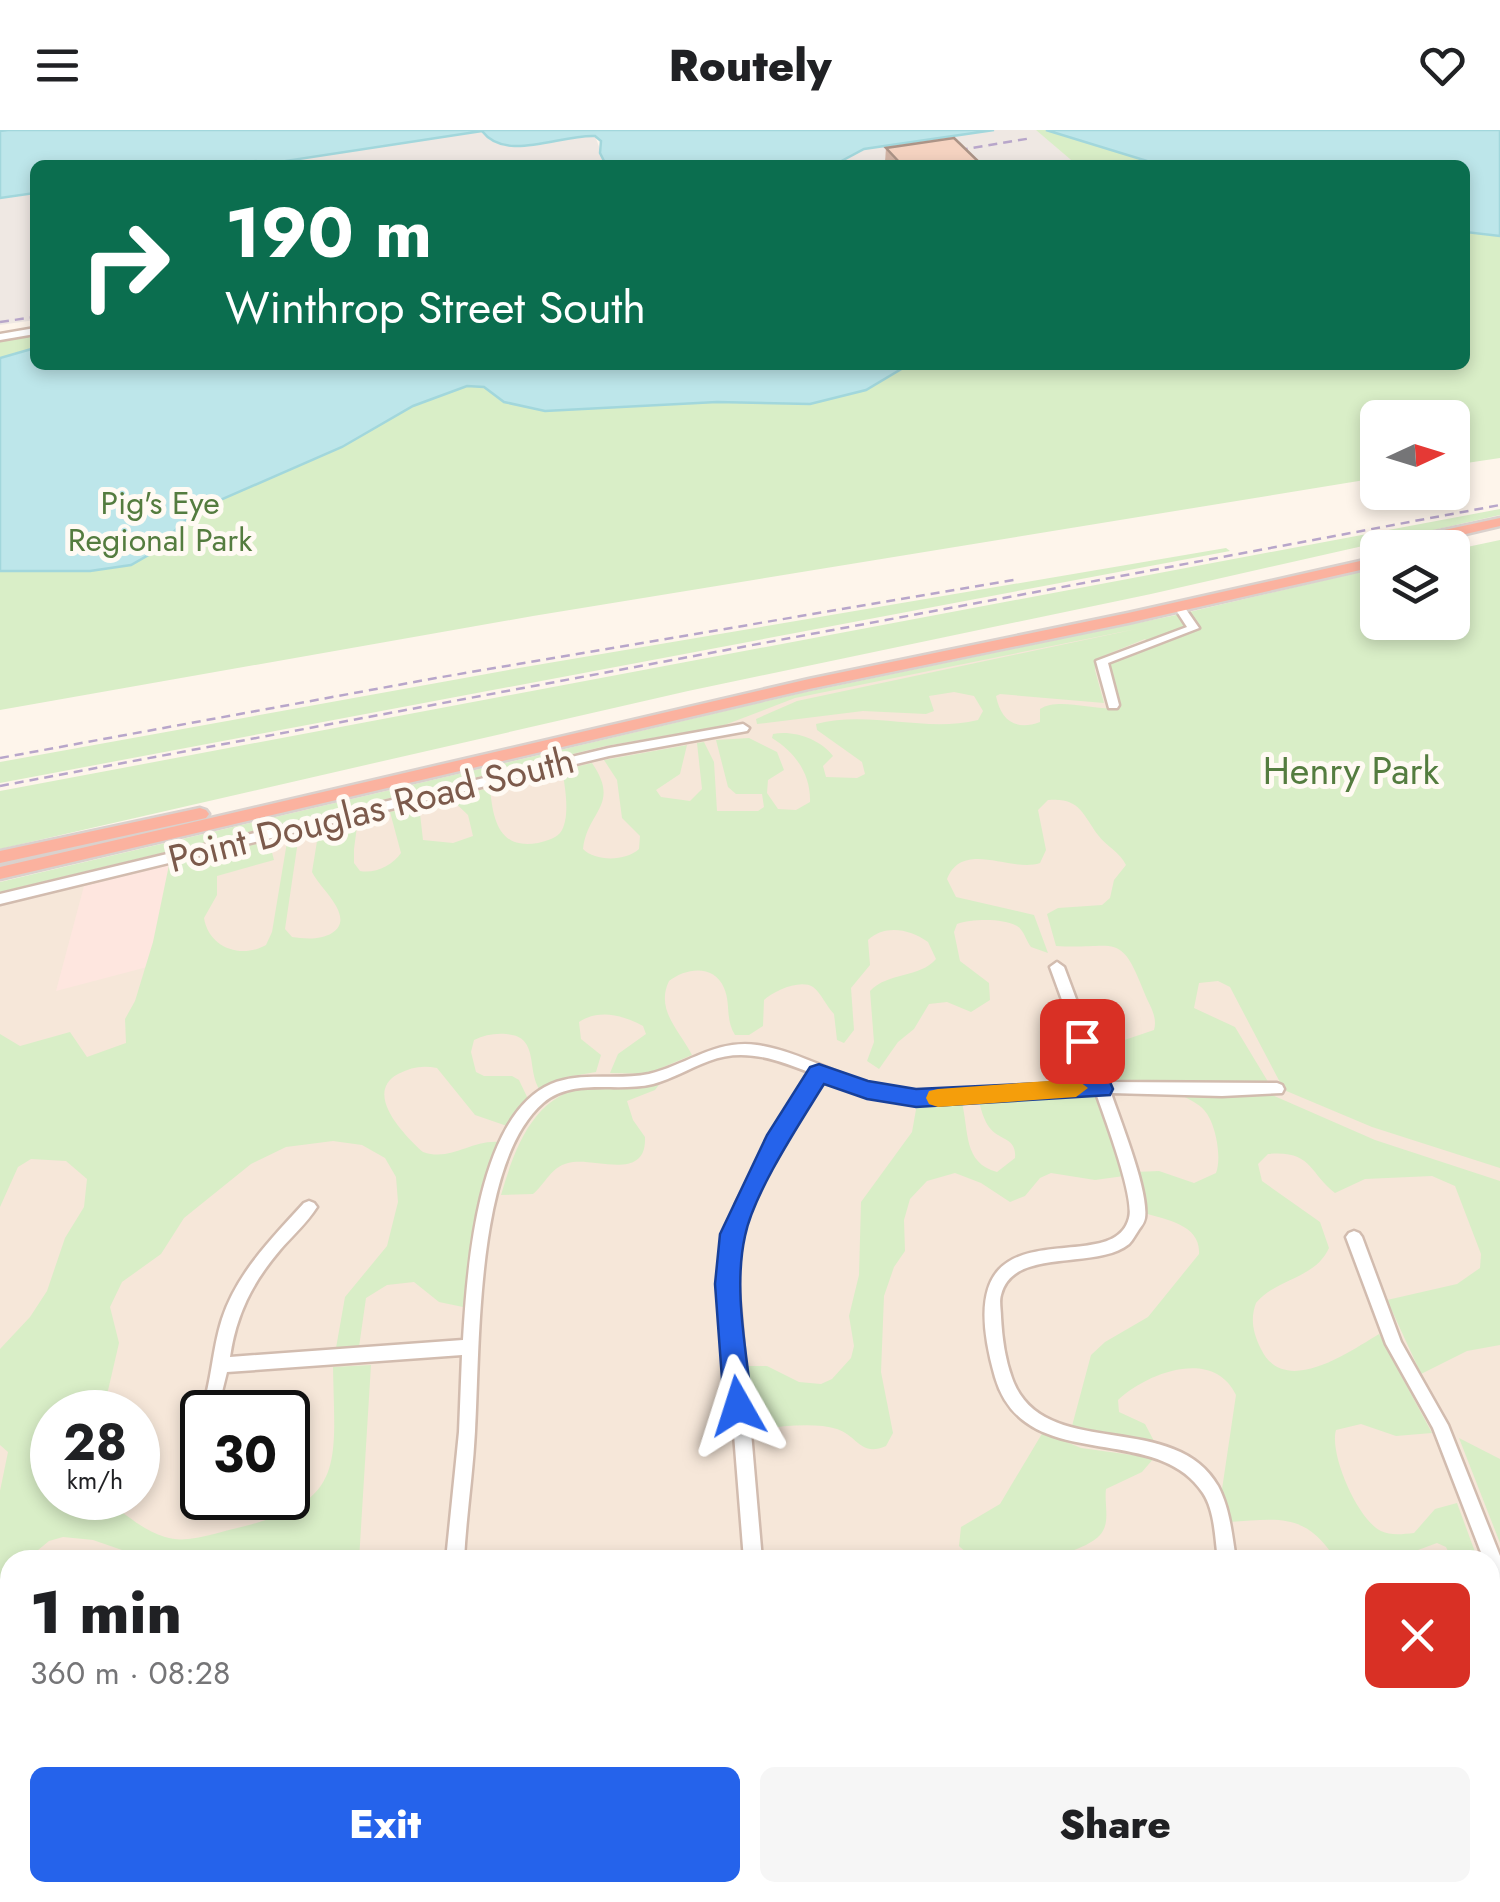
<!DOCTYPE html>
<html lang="en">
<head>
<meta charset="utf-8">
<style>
  :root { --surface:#fff; --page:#f6f6f6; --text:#202124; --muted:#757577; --accent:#2563eb }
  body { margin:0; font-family:Jost,sans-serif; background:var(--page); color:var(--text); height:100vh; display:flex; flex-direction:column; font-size:38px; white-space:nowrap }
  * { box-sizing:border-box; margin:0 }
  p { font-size:32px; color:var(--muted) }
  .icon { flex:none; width:55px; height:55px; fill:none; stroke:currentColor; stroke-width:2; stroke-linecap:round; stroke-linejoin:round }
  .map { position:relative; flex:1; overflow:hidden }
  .details { position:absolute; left:0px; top:1420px; width:1500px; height:352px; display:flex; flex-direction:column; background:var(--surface); border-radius:30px 30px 0 0; box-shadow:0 5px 15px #0003 }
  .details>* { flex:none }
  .hud { position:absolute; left:30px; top:30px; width:1440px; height:210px; border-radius:15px; box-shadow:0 5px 15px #0003; background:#0b6e4f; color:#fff; overflow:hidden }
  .needle { width:65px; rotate:86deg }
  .controls { position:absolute; left:1360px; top:270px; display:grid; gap:20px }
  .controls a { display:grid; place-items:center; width:110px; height:110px; border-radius:15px; background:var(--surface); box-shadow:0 5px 15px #0003; font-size:50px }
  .speed { position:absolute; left:30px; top:1260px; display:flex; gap:20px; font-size:50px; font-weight:700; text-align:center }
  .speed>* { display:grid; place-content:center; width:130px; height:130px; border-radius:50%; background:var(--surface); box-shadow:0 5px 15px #0003; line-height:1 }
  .speed small { font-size:25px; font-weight:400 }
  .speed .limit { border:5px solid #111; border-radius:15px; background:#fff; color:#111 }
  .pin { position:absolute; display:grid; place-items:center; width:85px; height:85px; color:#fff; margin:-42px; border-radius:20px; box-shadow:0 5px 15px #0006 }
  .me { position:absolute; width:110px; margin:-55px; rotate:354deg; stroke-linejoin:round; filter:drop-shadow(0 0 8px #0008) }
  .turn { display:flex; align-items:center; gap:35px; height:210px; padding:0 30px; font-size:45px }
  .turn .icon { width:130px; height:130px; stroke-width:2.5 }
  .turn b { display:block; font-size:70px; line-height:85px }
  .round { display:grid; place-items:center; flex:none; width:105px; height:105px; border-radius:15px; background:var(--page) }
  .overview { display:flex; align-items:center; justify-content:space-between; height:170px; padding:0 30px }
  h1 { font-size:60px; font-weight:800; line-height:75px }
  .cta { display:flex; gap:20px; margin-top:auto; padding:20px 30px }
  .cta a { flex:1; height:115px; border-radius:15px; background:var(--accent); color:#fff; font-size:40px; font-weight:800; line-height:115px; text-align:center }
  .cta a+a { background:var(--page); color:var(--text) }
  header { display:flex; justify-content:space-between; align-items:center; height:130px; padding:0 30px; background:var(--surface); font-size:45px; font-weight:800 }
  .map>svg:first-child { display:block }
</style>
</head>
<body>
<header><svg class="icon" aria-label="menu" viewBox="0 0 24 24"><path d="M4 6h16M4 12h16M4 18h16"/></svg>Routely<svg class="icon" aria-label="heart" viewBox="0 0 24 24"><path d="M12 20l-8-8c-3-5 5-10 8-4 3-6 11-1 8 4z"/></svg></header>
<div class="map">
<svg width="1500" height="1772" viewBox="0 0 1500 1772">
  <rect width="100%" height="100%" fill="#fef5eb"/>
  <!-- residential -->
  <g fill="#f6e7d9" fill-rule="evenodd">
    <path d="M1139 493 1196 647 1500 849V1504L1490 1505V1430H10V1619L0 1620V762L606 616 722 596 740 587 738 578ZM52 1282H138V1368H52ZM202 1282H288V1368H202Z"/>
    <path d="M1500 1536V1772H0V1674H10V1762H1490V1537Z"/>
  </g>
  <!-- commercial -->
  <path fill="#fee6df" d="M173 734 151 836 56 861 84 756Z"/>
  <!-- industrial -->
  <g fill="#efe8e3">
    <path d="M994 0H1040L1077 35H834L864 19Z"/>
    <path d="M482 1 490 10 505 16 595 6 606 35H260Z"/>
    <path d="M35 63V190L0 195V68Z"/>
  </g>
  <!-- green -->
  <g fill="#d9eec7" fill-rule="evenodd">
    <path d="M1036 0H1500V328L1453 335 1452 288H1378L1377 348 533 486 0 580V210L35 205V235H1465V35H1077Z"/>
    <path d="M1500 379V385L1151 464 688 561 0 719V661Z"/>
    <path d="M1500 410V1038L1372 997 1284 960 1230 857 1218 851 1199 853 1194 878 1235 897 1270 955 1105 952 1092 921 1154 900C1158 886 1149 875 1144 862 1120 799 1115 820 1056 816L1047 784 1058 778 1102 775 1110 768 1114 750 1126 735C1120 722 1106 716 1098 705 1082 683 1079 667 1048 670L1038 680 1046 720 1040 733C1011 743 963 709 947 749L956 767 1034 785 1048 823 1031 817C1026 811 1024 800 1017 796 1002 788 972 789 957 794L954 802 960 831 989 853 990 870 971 882 947 872 929 874 914 899 898 912 879 939 867 931 874 912 870 861C888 842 920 848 936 829L928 812C910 799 885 794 868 810L870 835 851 858 854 900 844 913 837 910 834 884C827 877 821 863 813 857 800 849 774 861 764 870L763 896 749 905H735C725 889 731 874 724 858 714 834 686 838 669 851 655 880 680 901 692 925L647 944 610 943 618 924 646 904 643 896C623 885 599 879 579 892L581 909 601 925 596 942 567 947 540 960C526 939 540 906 506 904 495 903 484 905 474 910L471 922 476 942 484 946H512L519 950 528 969 507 996 475 985 437 938C423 935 411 937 398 944 363 963 404 1005 423 1022 451 1032 470 1010 499 1012L480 1078 463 1177 439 1172 414 1152 387 1155 366 1168 359 1217 336 1218 345 1167 387 1116 398 1072 396 1047 385 1028 362 1015 333 1011 286 1017 251 1034 184 1088 161 1124 122 1152 110 1177 119 1213 103 1282H52V1368C65 1368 87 1363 98 1368 121 1378 140 1400 165 1407 186 1414 212 1404 233 1399 346 1373 335 1339 333 1237L371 1235 359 1430H151L93 1410 63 1407 49 1411 26 1430H10V1449L0 1462V1361L8 1322 0 1315V1219L30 1187 47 1161 65 1108 84 1077 87 1049 66 1031 31 1029 18 1037 0 1077V904L20 916 70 902 87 927 126 913 125 889 135 871 153 812 169 735 269 711 274 730 217 746V765L204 788C209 818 241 829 266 815L272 802 288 706 299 704 285 799 292 807C305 809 321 810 332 803 357 787 319 758 312 742L319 699 358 689 354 719V733L360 741C375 744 393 735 401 723L390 682 419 675 423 710 453 713 473 706 468 685 449 667 490 658C493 690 499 720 538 713 545 711 555 709 560 703 571 689 565 656 562 640L592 633C621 675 587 681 583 719 596 732 626 731 639 719L640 706 622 688 617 650 604 630 687 615 680 644 656 660 661 667 690 671 702 659 697 613 704 612 714 632 717 681H758L764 677 762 664H736L728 657 716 610 749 608 777 622 784 640 768 650 767 663 778 679 796 680 810 672C811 644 795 622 772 608L773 604C794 600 820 609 833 626L823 636 826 647 857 648 865 644 862 632 817 600 816 594C870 580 924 603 978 590L983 581 974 566 954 562 929 566 934 581 926 584 863 581 757 594 756 589 797 571 1141 498 795 568 722 596 606 616 0 762V752L801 563 1176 485 1377 438 1378 492H1452L1453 420ZM1145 509 1148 516 1107 534 1118 578C1095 581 1059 567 1040 579V592C1016 601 1001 591 996 566L1000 564 1104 573 1095 540 1096 529Z"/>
    <path d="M1226 418 1230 421 0 653V632L519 538Z"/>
    <path d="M661 952 655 960 627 971 633 990 645 1007C647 1053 593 1026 568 1033 551 1037 546 1053 533 1064L501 1065C515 1017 534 963 591 956 615 953 637 959 661 952Z"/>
    <path d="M1066 964 1097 966 1124 1046 1095 1050 1051 1043 1040 1048 1025 1066 1010 1072 981 1053 955 1043 927 1051 910 1069 904 1090 905 1121 894 1137 884 1166 881 1242 893 1303 886 1316C860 1327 858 1306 837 1299 811 1291 774 1298 746 1300L741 1236H767L799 1252 821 1254 832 1249 851 1228 854 1216 849 1186 859 1145 861 1072 912 1002 917 974 962 973C969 1001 963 1033 997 1042L1015 1028C1017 1007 999 1011 989 997 984 990 981 980 979 971Z"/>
    <path d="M1272 965 1375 1010 1500 1051V1215L1467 1221 1421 1244 1387 1170 1457 1154 1480 1138 1481 1124 1455 1056 1432 1046 1365 1049 1335 1063C1309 1043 1312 1020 1268 1024L1258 1034 1262 1051 1320 1092 1329 1118C1315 1149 1277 1148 1256 1173 1250 1189 1253 1203 1261 1219 1284 1268 1349 1222 1379 1204L1432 1303 1396 1306 1361 1294 1336 1300C1329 1324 1358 1390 1381 1401 1391 1406 1403 1404 1414 1403L1435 1379 1457 1373 1478 1430H1452L1446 1417 1437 1413 1391 1430H1336C1306 1382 1279 1389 1229 1392L1221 1366 1236 1265C1213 1217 1147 1243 1118 1270L1119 1282 1145 1294 1154 1311 1072 1296 1091 1225 1105 1212 1148 1187 1199 1124C1201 1095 1167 1090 1144 1083L1135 1042 1159 1041 1194 1053 1216 1043C1222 1028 1216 993 1204 980 1199 974 1190 970 1183 966Z"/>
    <path d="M1043 1302 1081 1318 1154 1328 1142 1342 1106 1359C1104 1374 1111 1393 1100 1405 1077 1430 982 1442 959 1416L961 1397 1000 1374Z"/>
    <path d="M1459 1308 1500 1329V1413Z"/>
    <path d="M10 1673V1762H428V1772H0V1679L1 1674Z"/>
  </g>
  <!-- water -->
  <g fill="#bde6ea" stroke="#a2d7dc" stroke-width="2.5">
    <path d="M994 0 864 19 834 35H606L600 23 601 11 595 6C561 4 506 33 482 1L260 35 256 31 224 35H35V63L0 68V1L8 0Z"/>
    <path d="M1046 0H1500V106L1465 102V35H1160Z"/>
    <path d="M35 218V235H908L866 260 810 274 717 272 545 281 504 272 484 257 467 256 413 276 342 317 195 381 152 423 131 435 90 441H0V228Z"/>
  </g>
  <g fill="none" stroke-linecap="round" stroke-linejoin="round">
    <!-- minor casing -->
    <g stroke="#d2bcaf" stroke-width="5">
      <g id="minor">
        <path d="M35 198V204L0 210V204Z"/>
        <path d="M1179 474 1183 475 1199 498 1108 533 1119 575 1117 578H1109L1096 531 1187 497 1174 477Z"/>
        <path d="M743 594 749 598 747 601 609 626 0 774V764L609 618Z"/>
        <path d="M1057 832 1064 837 1107 952 1277 953 1282 955 1284 959 1282 963 1222 966 1111 963C1120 990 1149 1061 1145 1088 1144 1094 1141 1096 1138 1101 1135 1105 1133 1110 1129 1114 1096 1141 1013 1116 1001 1165 999 1171 1001 1180 1001 1187 1002 1207 1005 1229 1012 1248 1042 1333 1174 1278 1218 1356 1230 1379 1232 1405 1236 1430H1218C1215 1409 1215 1381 1203 1363 1155 1290 1024 1347 995 1247 941 1058 1112 1155 1129 1088 1135 1067 1104 986 1096 963L919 973 879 968 823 948 781 1016 751 1073 736 1128 762 1430H744L720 1128 736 1073 771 1008 811 943C778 930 744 917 709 931 690 938 672 949 653 954 616 963 574 947 543 973 475 1032 480 1216 475 1301 473 1344 466 1387 464 1430H446L459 1302 462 1225 227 1242 217 1282H202V1286L201 1282C212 1252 212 1219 222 1189 237 1143 272 1108 304 1073L309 1071 314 1073 317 1077C307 1093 292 1106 280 1120 252 1153 236 1185 230 1227L463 1210C467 1141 477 986 551 954 582 941 616 951 649 944 687 935 716 909 757 915 808 923 851 955 902 961 965 968 1029 952 1092 952L1050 837Z"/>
        <path d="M1354 1101 1359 1103 1362 1107 1401 1212 1448 1295 1500 1426V1458L1494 1455 1490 1446V1430H1484L1433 1298 1386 1214 1346 1107 1349 1103Z"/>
        <path d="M1500 1510V1528L1490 1529V1511Z"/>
        <path d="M10 1638V1658L0 1659V1639Z"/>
        <rect x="432" y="1762" width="20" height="10"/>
        <path d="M767 1762H787L785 1772H765Z"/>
        <path d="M1057 1762H1077L1076 1772H1056Z"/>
      </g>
    </g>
    <!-- highway casing -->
    <g stroke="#dad1cd" stroke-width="5">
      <g id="highway">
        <path d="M1500 388V396L1406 418H1376L1384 413Z"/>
        <path d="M1378 427V436L1128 493 809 559 0 749V737L809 549 1128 483Z"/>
        <path d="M200 678 206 680 209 684 206 688 0 733V721Z"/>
      </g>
    </g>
    <!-- minor -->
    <use href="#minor" fill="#fff" fill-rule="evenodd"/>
    <!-- highway -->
    <use href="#highway" fill="#fbb29f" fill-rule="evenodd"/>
    <!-- rail -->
    <g stroke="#b8a6ca" stroke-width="2.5" stroke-dasharray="9 6" stroke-linecap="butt">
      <path d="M870 35 1032 8"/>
      <path d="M0 192 35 187"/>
      <path d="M0 628 436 548 1019 449"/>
      <path d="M0 656 1500 375"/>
    </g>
  </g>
  <!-- wall -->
  <path fill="#d3b5a6" d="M886 18 982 35H888L885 32Z"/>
  <!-- building -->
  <path fill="#f5d3c1" stroke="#ac9487" stroke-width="2.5" d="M954 8 982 35H902L886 18Z"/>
  <!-- route -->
  <path fill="#2563eb" stroke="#184099" stroke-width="2.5" d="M1082 902 1090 905 1113 959 1110 965 916 977 867 969 824 954C800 993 754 1062 745 1106 733 1160 747 1222 752 1276L748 1285 738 1288 728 1285 724 1276 715 1154 720 1104 767 1005 810 937 819 934 868 951 916 959 1086 951 1070 911Z"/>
  <!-- slow -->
  <path fill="#f59e0b" d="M1076 949 1088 958 1076 967 938 977 929 974 926 968 929 961 938 959Z"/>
  <g text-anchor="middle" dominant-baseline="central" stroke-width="10" stroke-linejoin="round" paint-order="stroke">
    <!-- far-park labels -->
    <g font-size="32" fill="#547c3f" stroke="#fffaf3">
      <text x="160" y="373">Pig's Eye<tspan x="160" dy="37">Regional Park</tspan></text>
    </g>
    <!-- park labels -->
    <g font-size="38" fill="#547c3f" stroke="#fffaf3">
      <text x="1351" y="640">Henry Park</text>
    </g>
    <!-- street labels -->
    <g font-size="38" fill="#7c5a4b" stroke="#fffaf3">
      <text transform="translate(371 679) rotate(-14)">Point Douglas Road South</text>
    </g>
  </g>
</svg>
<div class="controls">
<a><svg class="needle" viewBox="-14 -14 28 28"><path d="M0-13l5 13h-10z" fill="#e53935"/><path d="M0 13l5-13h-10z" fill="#757577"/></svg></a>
<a><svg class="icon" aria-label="layers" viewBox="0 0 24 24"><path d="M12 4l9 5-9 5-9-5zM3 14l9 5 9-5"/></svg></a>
</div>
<div class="speed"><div>28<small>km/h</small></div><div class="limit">30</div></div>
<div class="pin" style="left:1082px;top:911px;background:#d93025"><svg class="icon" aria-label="arrive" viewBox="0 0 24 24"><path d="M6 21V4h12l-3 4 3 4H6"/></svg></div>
<svg class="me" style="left:738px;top:1276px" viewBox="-20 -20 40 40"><path d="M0-17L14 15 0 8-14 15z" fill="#2563eb" stroke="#fff" stroke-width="4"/></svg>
<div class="hud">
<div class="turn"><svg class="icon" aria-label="right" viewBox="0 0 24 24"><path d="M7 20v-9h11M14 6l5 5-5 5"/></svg><div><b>190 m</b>Winthrop Street South</div></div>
</div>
<section class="details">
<div class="overview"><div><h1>1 min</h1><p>360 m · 08:28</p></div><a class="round" style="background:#d93025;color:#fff"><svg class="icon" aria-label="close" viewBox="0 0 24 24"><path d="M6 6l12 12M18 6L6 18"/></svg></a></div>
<div class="cta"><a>Exit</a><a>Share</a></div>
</section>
</div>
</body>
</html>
